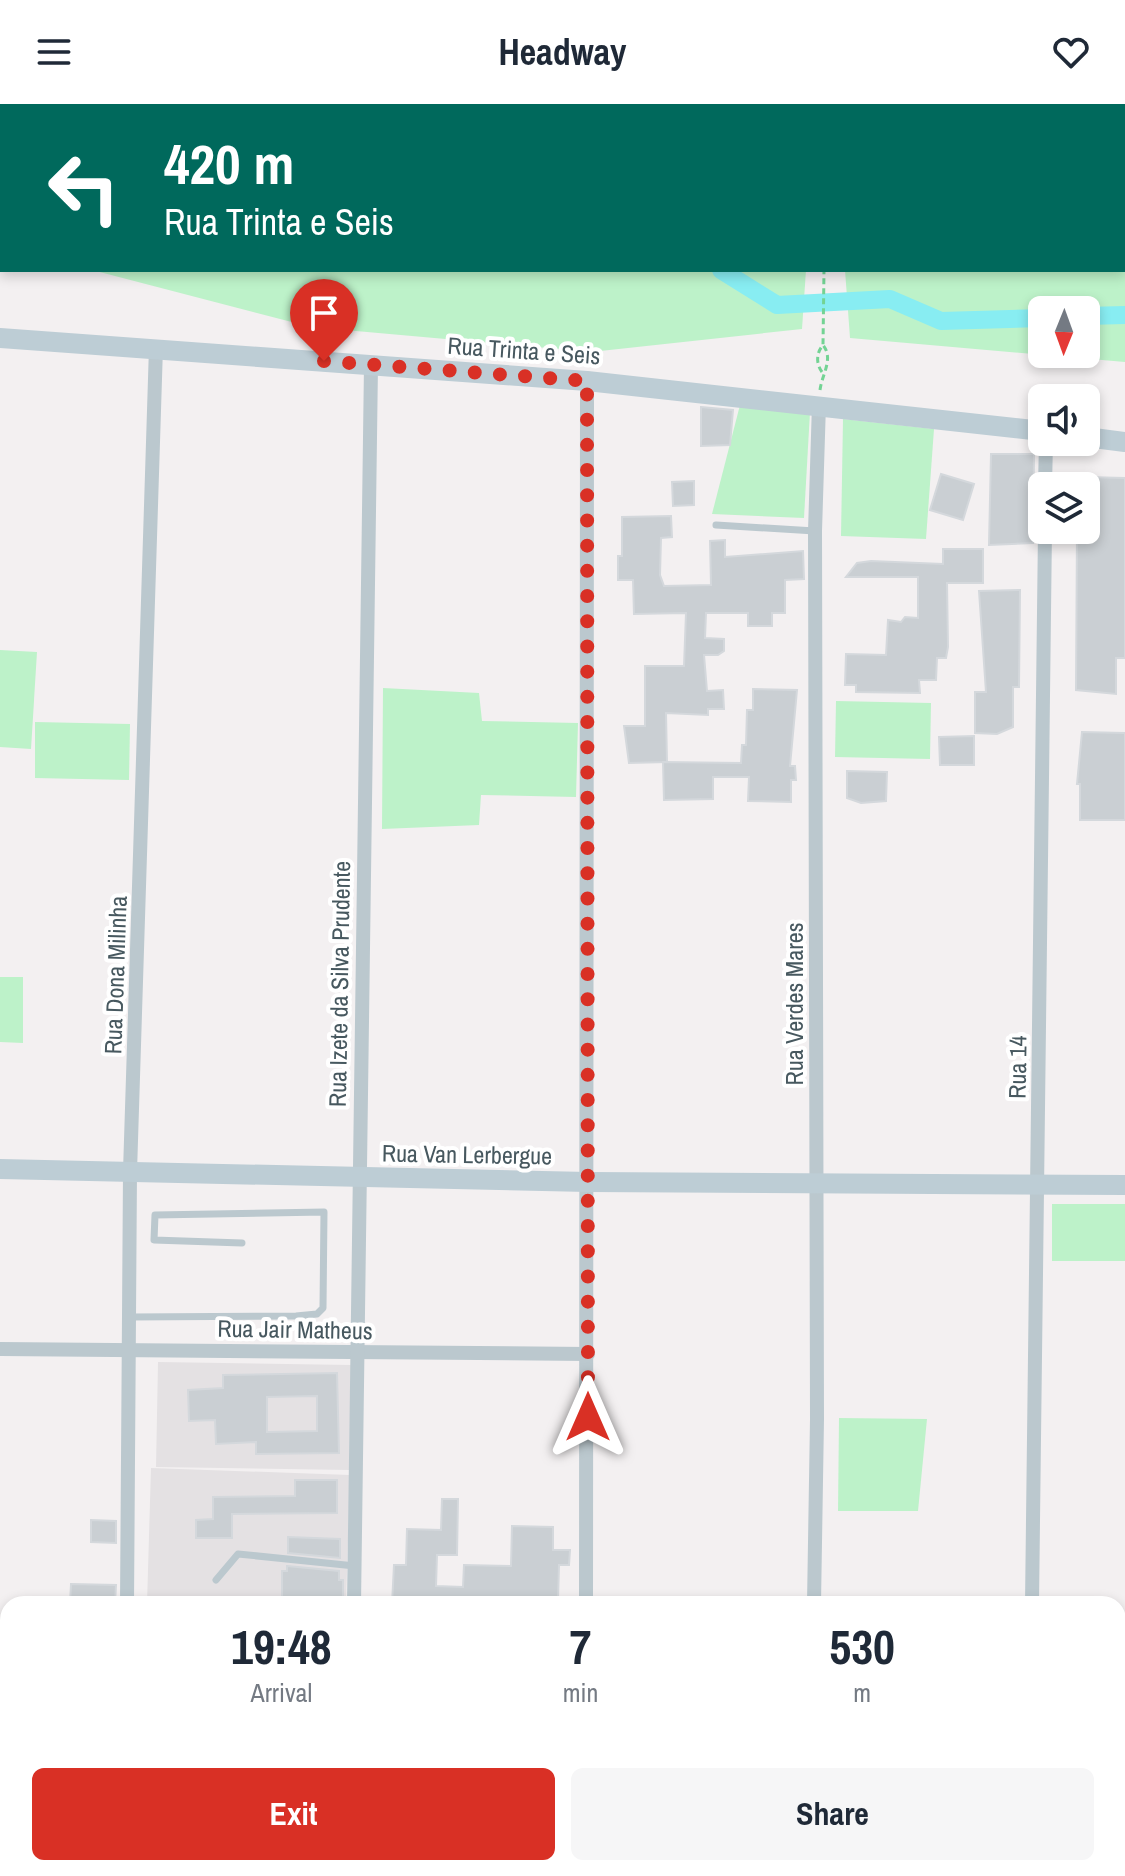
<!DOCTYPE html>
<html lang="en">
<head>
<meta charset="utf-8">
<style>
  :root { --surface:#fff; --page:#f6f6f7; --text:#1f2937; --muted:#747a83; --accent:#d93025 }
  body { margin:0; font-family:"Archivo Narrow",sans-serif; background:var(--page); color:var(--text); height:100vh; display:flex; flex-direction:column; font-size:30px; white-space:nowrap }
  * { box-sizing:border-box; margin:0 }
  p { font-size:26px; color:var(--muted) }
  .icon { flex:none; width:44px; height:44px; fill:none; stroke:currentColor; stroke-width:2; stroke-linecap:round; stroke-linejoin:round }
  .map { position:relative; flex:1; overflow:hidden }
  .panel { position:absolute; left:0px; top:1492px; width:1126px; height:280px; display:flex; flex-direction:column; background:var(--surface); border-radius:24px 24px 0 0; box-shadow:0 4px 12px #0003 }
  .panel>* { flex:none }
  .top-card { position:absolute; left:0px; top:0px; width:1126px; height:168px; box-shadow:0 4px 12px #0003; background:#00695c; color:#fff; overflow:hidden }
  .needle { width:52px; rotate:181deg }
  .buttons { position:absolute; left:1028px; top:192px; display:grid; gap:16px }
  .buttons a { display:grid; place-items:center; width:72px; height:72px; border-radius:12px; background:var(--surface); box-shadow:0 4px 12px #0003; font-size:40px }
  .pin { position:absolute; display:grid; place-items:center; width:68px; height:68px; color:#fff; margin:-82px -34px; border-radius:50% 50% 50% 0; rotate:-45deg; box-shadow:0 0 8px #0007 }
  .pin .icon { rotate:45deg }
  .me { position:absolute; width:88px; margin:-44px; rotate:0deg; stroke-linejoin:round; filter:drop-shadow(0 0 6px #0008) }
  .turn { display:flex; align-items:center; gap:28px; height:168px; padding:0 32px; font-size:36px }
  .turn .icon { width:104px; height:104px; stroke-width:2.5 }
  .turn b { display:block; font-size:56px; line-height:68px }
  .eta { display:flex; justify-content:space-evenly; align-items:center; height:136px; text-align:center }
  .eta b { font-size:48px; font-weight:700; line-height:56px }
  .primary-button { display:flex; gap:16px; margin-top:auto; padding:16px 32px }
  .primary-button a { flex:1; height:92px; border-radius:12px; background:var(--accent); color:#fff; font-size:32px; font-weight:700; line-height:92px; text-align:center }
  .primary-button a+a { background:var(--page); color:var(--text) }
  header { display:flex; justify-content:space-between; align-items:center; height:104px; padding:0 32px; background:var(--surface); font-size:36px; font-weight:700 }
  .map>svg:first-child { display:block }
</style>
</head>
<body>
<header><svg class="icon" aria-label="menu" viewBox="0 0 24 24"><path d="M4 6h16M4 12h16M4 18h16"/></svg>Headway<svg class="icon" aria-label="heart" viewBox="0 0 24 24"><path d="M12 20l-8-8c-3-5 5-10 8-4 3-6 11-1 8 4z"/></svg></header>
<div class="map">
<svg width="1125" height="1772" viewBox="0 0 1125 1772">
  <rect width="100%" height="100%" fill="#f3f0f1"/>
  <!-- education -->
  <g fill="#e4e1e3">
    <path d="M158 1258 351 1261 349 1366 156 1363Z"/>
    <path d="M151 1364 350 1371 346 1500H147Z"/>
  </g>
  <!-- green -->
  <g fill="#bdf2c9" fill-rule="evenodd">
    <path d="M1125 157V258L850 234 845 166H1124ZM1042 206H1086V250H1042Z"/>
    <path d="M92 166H806L802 225 591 248 311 223Z"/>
    <path d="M740 301 810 308 804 414 712 410Z"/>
    <path d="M843 315 934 325 926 435 841 432Z"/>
    <path d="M0 546 37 548 31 645 0 643Z"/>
    <path d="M383 584 479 589 482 617 578 619 576 693 481 691 479 721 382 725Z"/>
    <path d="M836 597 931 599 930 655 835 653Z"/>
    <path d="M35 618 130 620 129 676 35 674Z"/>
    <path d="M0 873H23V939L0 938Z"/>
    <rect x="1052" y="1100" width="73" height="57"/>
    <path d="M839 1314 927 1315 918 1407H838Z"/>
  </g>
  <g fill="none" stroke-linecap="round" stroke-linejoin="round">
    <!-- canal -->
    <g stroke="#88edf2" stroke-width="18">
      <path d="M0 86 2 87"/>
      <path d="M721 166 777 201 890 195 941 217 1042 214"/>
      <path d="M1086 212 1125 211"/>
    </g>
  </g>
  <!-- building -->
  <g fill="#cacfd3" stroke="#d4d8dc" stroke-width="2" fill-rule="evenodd">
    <path d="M701 303 733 306 730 341 701 342Z"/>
    <path d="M991 350H1034L1033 439 989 441Z"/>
    <path d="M941 370 974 380 963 416 930 406Z"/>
    <path d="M1086 373 1125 374V554H1116V590L1076 586 1077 426H1086Z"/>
    <path d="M694 377V401L673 402 672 378Z"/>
    <path d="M671 412 672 433 661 434 660 471 664 482 711 481 710 437 725 436V453L803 447 804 475 785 476V509H772V522H748V509H706L705 534 724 535V547L718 551H704L707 587 723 586 724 605H708V611L666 609 667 658 629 659 624 622H645V562H684L686 509 634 510 633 476H618V452H622V413Z"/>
    <path d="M943 445H983V479H947L948 543 946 554H937L936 576H919L920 589 856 588V581H845L846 550 886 551 888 516 901 518 905 513 918 514V473H846L857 459 871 457 943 460Z"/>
    <path d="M1020 486 1019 583H1013V623L997 630 975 629V588H986L979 487Z"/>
    <path d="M753 585 797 586 790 662H795L796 676H791V698L748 697 749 673H713V695L664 696 663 658 741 659 742 641H746L747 606H753Z"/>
    <path d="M1082 628 1125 629V716H1080V680H1077Z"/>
    <path d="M974 632V661H940L939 633Z"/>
    <path d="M847 667 887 668 886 697 861 699 847 694Z"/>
    <path d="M337 1269 339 1349 256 1350V1338L216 1340 215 1316 189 1317 188 1286 223 1284V1271ZM317 1292V1327L267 1328V1293Z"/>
    <path d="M295 1376H337V1409L232 1410V1434H196V1416L213 1415V1393L295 1392Z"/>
    <path d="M442 1395H458L457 1451H437L436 1482 463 1483 464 1461 511 1462 512 1422 553 1423V1446H570L569 1461H559L558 1496 538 1495V1500H392L394 1461H406L407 1425 441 1426Z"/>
    <path d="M91 1416 116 1417V1439L91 1438Z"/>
    <path d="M288 1433 340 1435V1454L288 1449Z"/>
    <path d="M287 1462 339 1467V1476H343V1500H282V1467H287Z"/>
    <path d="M71 1480 116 1481 115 1500H70Z"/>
  </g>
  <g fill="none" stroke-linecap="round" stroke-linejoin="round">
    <!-- path -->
    <g stroke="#73d394" stroke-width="3" stroke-dasharray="6 4" stroke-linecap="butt">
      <path d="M822 268C816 260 816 249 823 241L824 166"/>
      <path d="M820 286C822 270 834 255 823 241"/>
    </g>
    <!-- lane -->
    <g stroke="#bbc8ce" stroke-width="7">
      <path d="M716 421 815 427"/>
      <path d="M130 1213 296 1212 317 1210 323 1204 324 1108 155 1111 154 1136 242 1139"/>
      <path d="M216 1476 238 1450 355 1462"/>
    </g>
    <!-- street -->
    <g stroke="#bbc8ce" stroke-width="14">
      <path d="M826 2V0"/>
      <path d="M1045 382 1046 338"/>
      <path d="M0 1245 588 1250"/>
      <path d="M127 1500 130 1068 156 243"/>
      <path d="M354 1500 371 261"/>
      <path d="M586 1500 587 277"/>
      <path d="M814 1500 817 1315 815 427 819 300"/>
      <path d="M1032 1500 1045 426"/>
      <path d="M0 1546H8"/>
      <path d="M0 1757H8"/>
      <path d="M422 1764 1089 1772"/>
      <path d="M123 1772V1764"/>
      <path d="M352 1772V1764"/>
    </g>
    <!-- secondary -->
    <g stroke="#bdcdd5" stroke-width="20">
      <path d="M555 0 584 2"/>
      <path d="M1124 44H1125"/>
      <path d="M0 234 587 277 1042 327"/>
      <path d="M1086 333 1125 338"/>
      <path d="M0 1065 588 1078 1125 1081"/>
    </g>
  </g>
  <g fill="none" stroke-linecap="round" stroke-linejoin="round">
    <!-- route -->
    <path stroke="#d93025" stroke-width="14" stroke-dasharray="0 25.2" d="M324 257 587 277 588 1313"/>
  </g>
  <g text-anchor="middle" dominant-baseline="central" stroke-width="8" stroke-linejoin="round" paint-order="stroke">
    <!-- street labels -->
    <g font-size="24" fill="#47585f" stroke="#fff">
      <text transform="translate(524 246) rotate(4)">Rua Trinta e Seis</text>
      <text transform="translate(115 871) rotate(-88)">Rua Dona Milinha</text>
      <text transform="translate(339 880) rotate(-89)">Rua Izete da Silva Prudente</text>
      <text transform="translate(794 900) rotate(-90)">Rua Verdes Mares</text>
      <text transform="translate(1017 963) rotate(-89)">Rua 14</text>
      <text transform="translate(467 1050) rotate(1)">Rua Van Lerbergue</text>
      <text transform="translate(295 1225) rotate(1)">Rua Jair Matheus</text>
    </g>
  </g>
</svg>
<div class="buttons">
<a><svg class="needle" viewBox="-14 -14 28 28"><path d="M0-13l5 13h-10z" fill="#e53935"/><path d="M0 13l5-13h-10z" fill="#747a83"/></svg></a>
<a><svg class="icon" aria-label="sound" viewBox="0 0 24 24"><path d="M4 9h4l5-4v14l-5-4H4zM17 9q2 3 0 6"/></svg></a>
<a><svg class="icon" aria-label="layers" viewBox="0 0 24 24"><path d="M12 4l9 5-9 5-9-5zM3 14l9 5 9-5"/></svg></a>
</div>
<div class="pin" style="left:324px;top:257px;background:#d93025"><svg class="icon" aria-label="arrive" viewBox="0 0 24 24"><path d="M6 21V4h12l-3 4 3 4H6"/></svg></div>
<svg class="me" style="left:588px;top:1313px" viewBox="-20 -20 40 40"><path d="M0-17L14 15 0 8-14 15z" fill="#d93025" stroke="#fff" stroke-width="4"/></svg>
<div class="top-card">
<div class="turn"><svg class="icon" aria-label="left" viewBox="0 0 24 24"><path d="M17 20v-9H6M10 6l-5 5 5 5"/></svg><div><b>420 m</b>Rua Trinta e Seis</div></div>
</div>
<section class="panel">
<div class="eta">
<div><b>19:48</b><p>Arrival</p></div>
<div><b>7</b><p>min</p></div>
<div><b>530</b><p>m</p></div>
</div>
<div class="primary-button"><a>Exit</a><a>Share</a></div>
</section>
</div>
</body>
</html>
